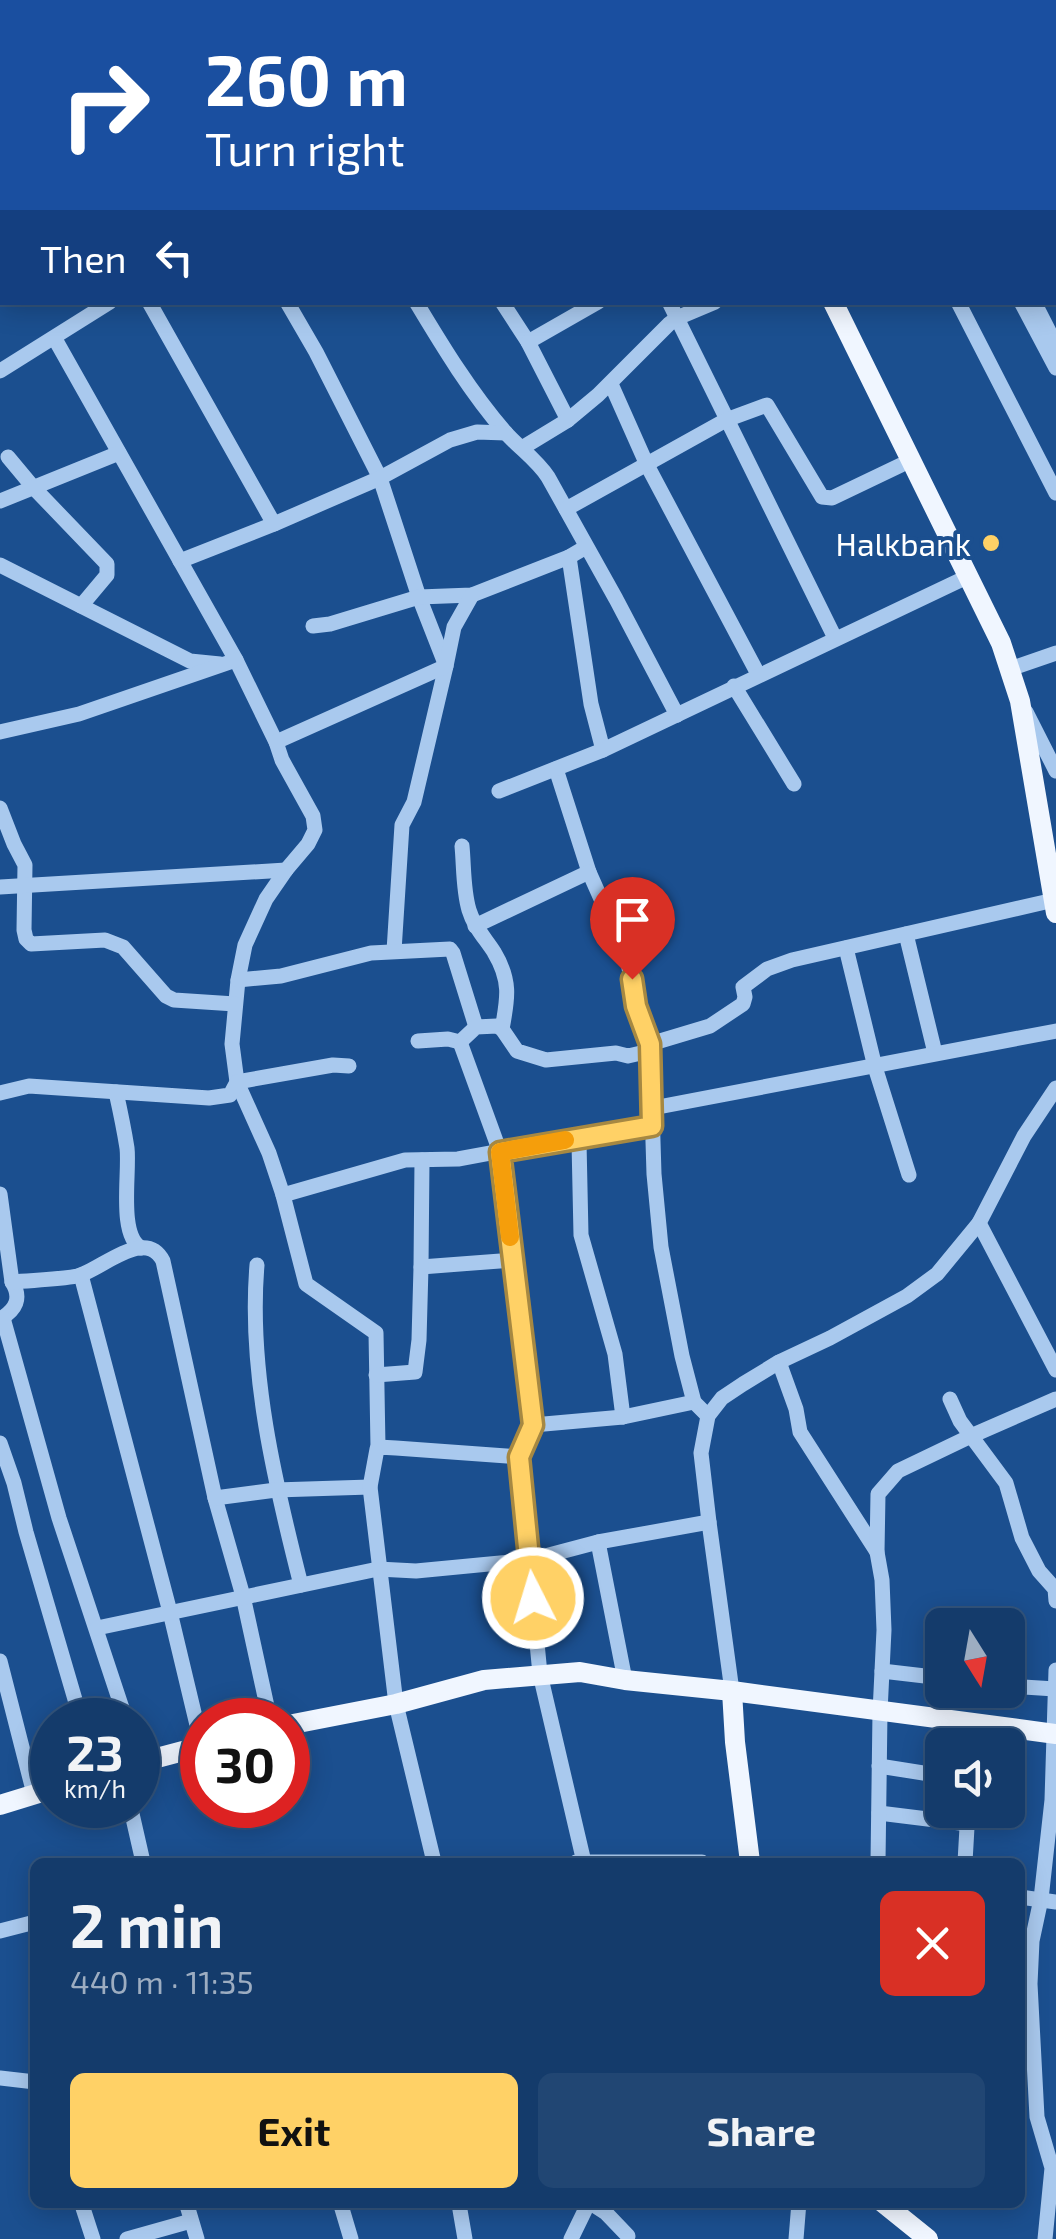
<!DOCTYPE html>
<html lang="en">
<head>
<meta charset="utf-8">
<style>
  :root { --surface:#143b6b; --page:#214673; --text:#f1f3f6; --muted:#9dadc1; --line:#33557e; --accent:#ffd166 }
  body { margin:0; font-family:"Exo 2",sans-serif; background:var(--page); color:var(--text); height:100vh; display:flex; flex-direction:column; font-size:38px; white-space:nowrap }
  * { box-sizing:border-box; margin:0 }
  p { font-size:32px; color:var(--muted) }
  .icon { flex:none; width:55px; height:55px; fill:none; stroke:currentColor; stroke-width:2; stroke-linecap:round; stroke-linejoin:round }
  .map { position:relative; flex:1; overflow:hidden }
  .side { position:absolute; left:30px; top:1858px; width:995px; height:350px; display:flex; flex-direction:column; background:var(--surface); border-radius:15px; box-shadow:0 5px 25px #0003,0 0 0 2px var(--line) }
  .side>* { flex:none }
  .hud { position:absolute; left:0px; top:0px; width:1058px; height:305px; box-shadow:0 5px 25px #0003,0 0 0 2px var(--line); background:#1a4fa0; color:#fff; overflow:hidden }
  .needle { width:65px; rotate:169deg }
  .fabs { position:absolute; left:925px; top:1608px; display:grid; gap:20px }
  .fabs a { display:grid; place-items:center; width:100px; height:100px; border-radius:15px; background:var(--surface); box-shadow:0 5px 25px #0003,0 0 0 2px var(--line); font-size:50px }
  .speed { position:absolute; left:30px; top:1698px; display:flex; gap:20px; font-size:50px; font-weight:700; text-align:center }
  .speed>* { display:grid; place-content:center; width:130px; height:130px; border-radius:50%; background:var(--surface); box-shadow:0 5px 25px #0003,0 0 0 2px var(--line); line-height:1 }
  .speed small { font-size:25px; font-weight:400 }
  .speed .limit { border:15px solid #d22; background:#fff; color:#111 }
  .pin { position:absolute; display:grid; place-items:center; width:85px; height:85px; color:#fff; margin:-102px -42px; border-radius:50% 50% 50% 0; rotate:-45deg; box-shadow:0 0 10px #0007 }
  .pin .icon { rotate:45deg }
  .me { position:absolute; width:110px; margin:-55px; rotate:355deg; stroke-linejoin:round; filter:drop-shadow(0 0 8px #0008) }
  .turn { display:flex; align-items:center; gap:35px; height:210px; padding:0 40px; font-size:45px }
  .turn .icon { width:130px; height:130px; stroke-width:2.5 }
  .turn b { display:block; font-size:70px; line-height:85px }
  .then { display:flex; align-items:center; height:95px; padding:0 40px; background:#0003; gap:20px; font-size:38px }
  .round { display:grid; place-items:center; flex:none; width:105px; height:105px; border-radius:15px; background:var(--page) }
  .overview { display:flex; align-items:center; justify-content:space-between; height:170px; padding:0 40px }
  h1 { font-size:60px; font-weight:700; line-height:75px }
  .cta { display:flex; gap:20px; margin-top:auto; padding:20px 40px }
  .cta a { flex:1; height:115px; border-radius:15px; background:var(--accent); color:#111; font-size:40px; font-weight:700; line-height:115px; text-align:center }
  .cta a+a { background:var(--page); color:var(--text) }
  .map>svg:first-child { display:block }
</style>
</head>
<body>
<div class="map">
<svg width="1056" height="2239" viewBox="0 0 1056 2239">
  <rect width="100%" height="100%" fill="#1b4f8f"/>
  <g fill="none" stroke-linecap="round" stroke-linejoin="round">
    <!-- minor -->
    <g stroke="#a9c9ee" stroke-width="15">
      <path d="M104 0 105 2"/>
      <path d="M234 0 235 2"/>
      <path d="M309 0 311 2"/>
      <path d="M571 0 572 2"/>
      <path d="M772 0 773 2"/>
      <path d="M869 0 870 2"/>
      <path d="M978 0 979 2"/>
      <path d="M121 2 125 0"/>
      <path d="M374 2 379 0"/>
      <path d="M627 2 630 0"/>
      <path d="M1055 42H1056"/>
      <path d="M0 51 2 55"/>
      <path d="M1055 154H1056"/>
      <path d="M0 215 2 214"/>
      <path d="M149 302 274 524"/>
      <path d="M287 302 316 352 380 478 419 597 446 666 414 802 402 825 394 951"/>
      <path d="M416 302C443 347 471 393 505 432 519 448 536 459 548 477L616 599 677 715"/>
      <path d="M502 302 528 342 568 420"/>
      <path d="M669 302 835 638"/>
      <path d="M958 302 1056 493"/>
      <path d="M1021 302 1056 368"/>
      <path d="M1034 302 1056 345"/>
      <path d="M55 339 236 660 276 742 282 760 313 816 315 830 308 844 286 870 266 899 245 945 238 980 232 1044 237 1082 269 1153 283 1195 306 1284 376 1333 378 1447"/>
      <path d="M528 342 598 302"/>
      <path d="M0 371 110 302"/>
      <path d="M611 384 647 465 758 674"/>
      <path d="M522 448 568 420 598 395 669 324 677 318 715 302"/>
      <path d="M8 457 33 487 107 564V575L81 606"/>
      <path d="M0 501 119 453"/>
      <path d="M566 509 726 420 767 405 822 497 832 498 901 465"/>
      <path d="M569 557 591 704 603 750"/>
      <path d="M180 561 274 524 380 478 450 440 477 432 506 433"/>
      <path d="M0 565 190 661 220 664"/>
      <path d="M313 626 330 624 419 597 472 595 569 557 586 547"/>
      <path d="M1010 669 1056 653"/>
      <path d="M734 686 794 784"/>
      <path d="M1026 712 1056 771"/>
      <path d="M0 732 79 714 236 660"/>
      <path d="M276 742 446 666 454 627 472 595"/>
      <path d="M556 769 589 872 613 926 626 952 636 1006 650 1044 654 1174 661 1247 682 1356 694 1402 708 1416"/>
      <path d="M499 791 603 750 969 576"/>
      <path d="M0 808 14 844 25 865 24 930 26 939 31 944 105 940 123 947 166 996 174 1000 235 1004"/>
      <path d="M462 846C464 867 463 890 469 910 474 927 485 938 494 952 511 980 508 998 502 1029"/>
      <path d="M0 887 286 870"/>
      <path d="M475 926 589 872"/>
      <path d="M906 934 935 1053"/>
      <path d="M846 948 875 1067 909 1175"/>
      <path d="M238 980 281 976 371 953 450 949 453 953 476 1027"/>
      <path d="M418 1041 448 1039 460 1042 476 1027 497 1026 502 1029 517 1051 546 1060 616 1053 628 1056 641 1053 650 1044 710 1026 743 1004 745 997 743 987 767 969 792 960 1054 900"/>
      <path d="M460 1042 500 1152 533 1425"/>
      <path d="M116 1092C120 1110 124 1129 127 1148 130 1172 118 1235 141 1248"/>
      <path d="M0 1093 29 1086 209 1098 230 1095 237 1082 333 1065 349 1066"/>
      <path d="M653 1108 1056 1031"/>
      <path d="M583 1136 579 1142 581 1235 615 1354 623 1417"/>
      <path d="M0 1194 12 1282C22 1298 16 1310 0 1319"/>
      <path d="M283 1195 405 1160 458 1159 583 1136 652 1126"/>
      <path d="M979 1223 1056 1370"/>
      <path d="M257 1265C248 1370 275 1483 301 1585"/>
      <path d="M421 1267 512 1260"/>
      <path d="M81 1275 170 1612 202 1746"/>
      <path d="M12 1282C33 1280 56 1280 77 1276 100 1271 145 1226 163 1261L215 1498 243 1596 270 1720"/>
      <path d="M3 1318 59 1518 126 1720"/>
      <path d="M779 1362 796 1409 800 1432 877 1552"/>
      <path d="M376 1375 415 1372 419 1340 421 1267 422 1160"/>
      <path d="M950 1399 960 1421 1006 1483 1022 1538 1039 1571 1055 1589 1056 1601"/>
      <path d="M0 1443 14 1483 26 1532 81 1720"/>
      <path d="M215 1498 276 1490 370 1487"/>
      <path d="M598 1542 625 1680"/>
      <path d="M97 1628 378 1569 416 1571 530 1560 598 1542 709 1522"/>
      <path d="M0 1661 34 1794"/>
      <path d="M882 1671 942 1678"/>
      <path d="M1008 1686 1055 1689"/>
      <path d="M732 1691 709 1522 701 1453 708 1416 722 1398 743 1384 779 1362 830 1338 907 1296 937 1274 979 1223 1024 1136 1056 1088"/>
      <path d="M879 1766 942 1776"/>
      <path d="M130 1805 143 1862"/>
      <path d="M879 1813 968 1824"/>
      <path d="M434 1862 396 1704 370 1487 377 1449 378 1447 396 1448 519 1457"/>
      <path d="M576 1862H702"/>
      <path d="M584 1862 540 1674 519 1457 533 1425 623 1417 694 1402"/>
      <path d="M878 1862 880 1712 884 1630 882 1580 877 1552 878 1494 898 1471 971 1436 1056 1399"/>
      <path d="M965 1862 968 1810"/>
      <path d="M1020 1897 1056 1902"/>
      <path d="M0 1931 35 1922"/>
      <path d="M0 2078 35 2082"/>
      <path d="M81 2202 93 2239"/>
      <path d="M186 2202 197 2239"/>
      <path d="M340 2202 351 2239"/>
      <path d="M589 2202 606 2213 628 2236"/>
      <path d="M849 2202H866"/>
      <path d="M460 2210 465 2239"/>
      <path d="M127 2239 191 2221"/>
      <path d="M571 2239 589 2202"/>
      <path d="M796 2239 799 2202"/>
      <path d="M1045 2239 1052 2168 1037 2117 1030 1984 1032 1941 1041 1899 1052 1800 1056 1670"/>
    </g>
    <!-- major -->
    <g stroke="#f0f6ff" stroke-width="20">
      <path d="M667 0 668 2"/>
      <path d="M690 0 691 2"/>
      <path d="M833 302 1001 643 1020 701 1056 913"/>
      <path d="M732 1691 735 1742 750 1862"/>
      <path d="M288 1725 396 1704 484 1680 580 1672 625 1680 732 1691 1056 1734"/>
      <path d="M138 1763 202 1746"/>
      <path d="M0 1805 52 1789"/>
      <path d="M882 2202 928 2239"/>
    </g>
  </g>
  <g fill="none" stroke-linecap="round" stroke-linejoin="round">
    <!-- route casing -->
    <g stroke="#a68842" stroke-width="25">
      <path id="route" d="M533 1598 519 1457 533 1425 500 1152 652 1126 650 1044 636 1006 632 979"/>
    </g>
    <!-- route -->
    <use href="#route" stroke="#ffd166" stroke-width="18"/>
    <!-- slow -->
    <path stroke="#f59e0b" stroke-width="18" d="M510 1237 500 1152 565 1140"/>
  </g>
  <!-- markers -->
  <circle fill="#ffd166" stroke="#1b4f8f" stroke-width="4" cx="991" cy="543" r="10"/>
  <g text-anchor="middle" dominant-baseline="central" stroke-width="8" stroke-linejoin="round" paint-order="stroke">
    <!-- poi labels -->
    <g font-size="32" fill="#fff" stroke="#1b4f8f" text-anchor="end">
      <text x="971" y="543">Halkbank</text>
    </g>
  </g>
</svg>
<div class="fabs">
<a><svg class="needle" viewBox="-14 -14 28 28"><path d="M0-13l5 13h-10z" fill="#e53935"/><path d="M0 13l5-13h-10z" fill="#9dadc1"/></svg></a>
<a><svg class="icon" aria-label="sound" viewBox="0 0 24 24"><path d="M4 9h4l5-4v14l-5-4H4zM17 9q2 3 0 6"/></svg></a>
</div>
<div class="speed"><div>23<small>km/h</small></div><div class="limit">30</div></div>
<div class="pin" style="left:632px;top:979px;background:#d93025"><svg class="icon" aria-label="arrive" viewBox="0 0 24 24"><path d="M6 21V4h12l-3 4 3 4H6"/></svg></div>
<svg class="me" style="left:533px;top:1598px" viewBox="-20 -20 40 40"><circle r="17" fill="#ffd166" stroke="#fff" stroke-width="3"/><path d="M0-11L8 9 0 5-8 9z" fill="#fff"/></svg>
<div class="hud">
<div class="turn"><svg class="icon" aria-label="right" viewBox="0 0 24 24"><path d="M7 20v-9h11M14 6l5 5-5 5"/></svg><div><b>260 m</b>Turn right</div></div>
<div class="then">Then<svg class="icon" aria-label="left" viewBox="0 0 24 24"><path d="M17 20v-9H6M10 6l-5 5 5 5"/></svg></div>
</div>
<section class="side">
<div class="overview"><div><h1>2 min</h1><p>440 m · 11:35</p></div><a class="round" style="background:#d93025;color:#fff"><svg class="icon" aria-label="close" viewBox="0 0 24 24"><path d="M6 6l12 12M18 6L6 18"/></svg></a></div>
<div class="cta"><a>Exit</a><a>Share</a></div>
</section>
</div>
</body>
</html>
